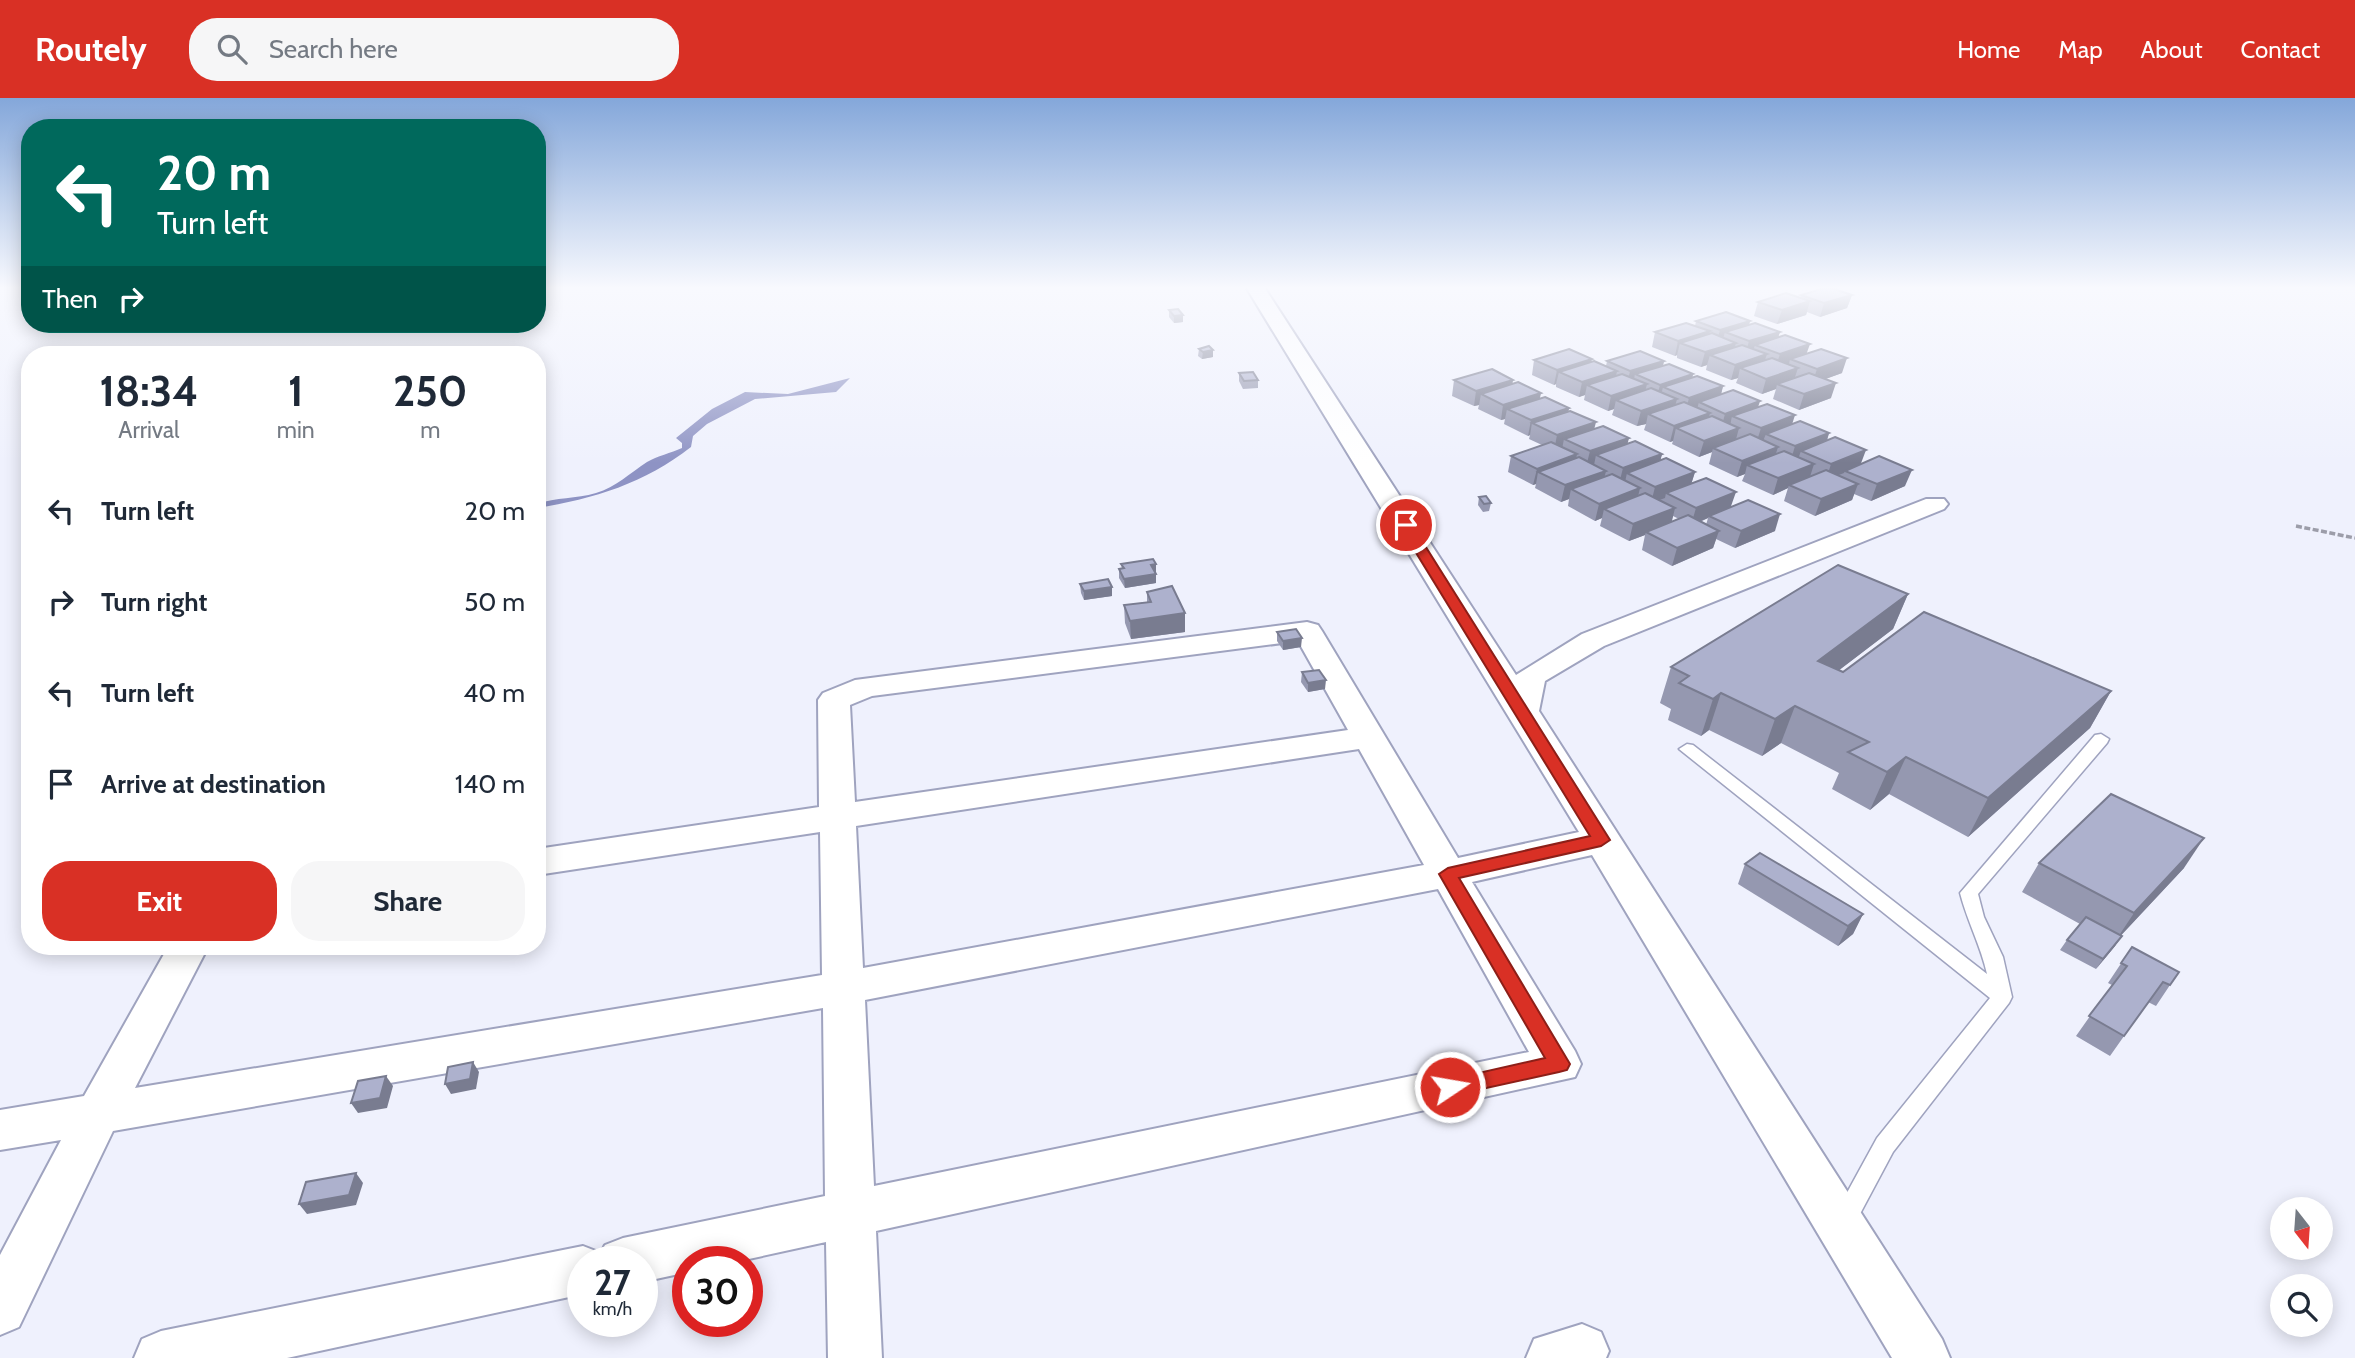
<!DOCTYPE html>
<html lang="en">
<head>
<meta charset="utf-8">
<style>
  :root { --surface:#fff; --page:#f6f6f7; --text:#1f2937; --muted:#747a83; --accent:#d93025 }
  body { margin:0; font-family:Cabin,sans-serif; background:var(--page); color:var(--text); height:100vh; display:flex; flex-direction:column; font-size:26px; white-space:nowrap }
  * { box-sizing:border-box; margin:0 }
  p { font-size:23px; color:var(--muted) }
  .icon { flex:none; width:38px; height:38px; fill:none; stroke:currentColor; stroke-width:2; stroke-linecap:round; stroke-linejoin:round }
  .map { position:relative; flex:1; overflow:hidden }
  .side { position:absolute; left:21px; top:248px; width:525px; height:609px; display:flex; flex-direction:column; background:var(--surface); border-radius:28px; box-shadow:0 4px 18px #0003 }
  .side>* { flex:none }
  .top-card { position:absolute; left:21px; top:21px; width:525px; height:214px; border-radius:28px; box-shadow:0 4px 18px #0003; background:#00695c; color:#fff; overflow:hidden }
  .needle { width:46px; rotate:163deg }
  .tools { position:absolute; left:2270px; top:1099px; display:grid; gap:14px }
  .tools a { display:grid; place-items:center; width:63px; height:63px; border-radius:50%; background:var(--surface); box-shadow:0 4px 18px #0003; font-size:35px }
  .speed { position:absolute; left:567px; top:1148px; display:flex; gap:14px; font-size:35px; font-weight:700; text-align:center }
  .speed>* { display:grid; place-content:center; width:91px; height:91px; border-radius:50%; background:var(--surface); box-shadow:0 4px 18px #0003; line-height:1 }
  .speed small { font-size:18px; font-weight:400 }
  .speed .limit { border:10px solid #d22; background:#fff; color:#111 }
  .pin { position:absolute; display:grid; place-items:center; width:60px; height:60px; color:#fff; margin:-30px; border:4px solid #fff; border-radius:50%; box-shadow:0 2px 7px #0007 }
  .me { position:absolute; width:77px; margin:-38px; rotate:78deg; stroke-linejoin:round; filter:drop-shadow(0 0 5px #0008) }
  .turn { display:flex; align-items:center; gap:24px; height:147px; padding:0 21px; font-size:32px }
  .turn .icon { width:91px; height:91px; stroke-width:2.5 }
  .turn b { display:block; font-size:49px; line-height:60px }
  .then { display:flex; align-items:center; height:66px; padding:0 21px; background:#0003; gap:14px; font-size:26px }
  .eta { display:flex; justify-content:space-evenly; align-items:center; height:119px; text-align:center }
  .eta b { font-size:42px; font-weight:800; line-height:49px }
  .action { display:flex; gap:14px; margin-top:auto; padding:14px 21px }
  .action a { flex:1; height:80px; border-radius:28px; background:var(--accent); color:#fff; font-size:28px; font-weight:800; line-height:80px; text-align:center }
  .action a+a { background:var(--page); color:var(--text) }
  ul { padding:0; list-style:none }
  li { display:flex; align-items:center; gap:21px; height:91px; padding:0 21px }
  li div { flex:1 }
  li b { display:block; font-size:26px }
  li em { font-style:normal }
  header { display:flex; align-items:center; gap:42px; box-sizing:border-box; height:98px; padding:0 35px; background:var(--accent); color:#fff }
  header strong { font-size:33px }
  nav { display:flex; gap:38px; margin-inline-start:auto; font-size:24px }
  .search { width:490px; height:63px; background:var(--page); display:flex; align-items:center; gap:18px; box-sizing:border-box; padding:0 24px; border-radius:28px; color:var(--muted); font-size:26px }
  .map>svg:first-child { display:block }
</style>
</head>
<body>
<header>
<strong>Routely</strong>
<div class="search"><svg class="icon" aria-label="search" viewBox="0 0 24 24"><circle cx="10" cy="10" r="6"/><path d="M15 15l6 6"/></svg>Search here</div>
<nav><a>Home</a><a>Map</a><a>About</a><a>Contact</a></nav>
</header>
<div class="map">
<svg width="2355" height="1260" viewBox="0 0 2355 1260">
  <rect width="100%" height="100%" fill="#eff1fd"/>
  <!-- water -->
  <path fill="#8e93c4" d="M850 280 836 294 755 301 707 326 693 338 691 349C645 385 594 401 537 410V406C556 399 576 401 596 395 616 389 630 375 647 364 657 358 671 355 682 350V345L676 340 712 311 745 294 788 296Z"/>
  <g fill="none" stroke-linecap="round" stroke-linejoin="round">
    <!-- lane casing -->
    <g stroke="#9fa3bf" stroke-width="3">
      <path id="lane" d="M2101 636 2109 641 2107 645 1978 796 1984 819 2003 859 2012 899 2009 905 1893 1054 1853 1129 1845 1132 1837 1129 1833 1121 1837 1113 1877 1040 1990 900 1679 651 1687 646 1693 647 1987 876C1981 848 1967 823 1960 795L2095 637Z"/>
    </g>
    <!-- street casing -->
    <g stroke="#9fa3bf" stroke-width="4">
      <g id="street">
        <path d="M1246 189H1264L1516 577 1582 536 1926 401H1944L1948 406 1944 411 1604 548 1545 583 1539 613 1942 1241 1950 1260H1892L1592 757 1472 784 1575 953 1581 966 1575 979 876 1133 882 1260H828L826 1144 735 1164H688V1174L642 1184V1164H583V1196L287 1260H134L142 1241 161 1233 583 1148 601 1155 605 1147 623 1140 825 1098 823 910 113 1033 19 1229 0 1237V1157L61 1042 0 1052V1012L84 998 168 849H208L135 990 822 877 820 734 537 777V751L819 709 818 602 823 595 855 582 1307 524 1318 527 1322 533 1458 760 1579 734ZM1298 543 1348 632 855 704 850 607 872 598ZM1359 651 1424 767 863 870 856 728ZM1438 791 1529 954 874 1088 865 902Z"/>
        <path d="M1582 1226 1601 1234 1609 1253 1606 1260H1526L1534 1241Z"/>
      </g>
    </g>
    <!-- path -->
    <path stroke="#9c9da9" stroke-width="3.5" stroke-dasharray="6 2.5" stroke-linecap="butt" d="M2296 428 2355 440"/>
    <!-- lane -->
    <use href="#lane" fill="#fff" fill-rule="evenodd"/>
    <!-- street -->
    <use href="#street" fill="#fff" fill-rule="evenodd"/>
  </g>
  <!-- wall -->
  <g fill="#9598b0" fill-rule="evenodd">
    <path d="M1801 197H1852L1847 210 1820 219 1807 214 1806 217 1777 226 1754 218 1758 204 1800 200Z"/>
    <path d="M1169 212 1183 224 1174 225 1169 219Z"/>
    <path d="M1696 223H1750L1749 227 1780 234 1778 239 1842 275 1825 281 1831 300 1799 312 1773 301 1776 291 1762 296 1736 285 1738 280 1731 282 1706 272 1707 267 1701 269 1677 260V257L1675 258 1652 249 1655 234 1695 228Z"/>
    <path d="M1199 251 1213 259 1202 261 1198 258Z"/>
    <path d="M1534 262 1591 264 1606 268 1607 263H1664L1663 268 1693 276 1692 280 1723 288 1721 297 1758 309 1792 326 1829 335 1827 343 1861 366 1905 388 1871 403 1854 396 1852 402 1815 418 1784 403 1788 390 1773 397 1742 383 1745 376 1737 379 1709 366 1712 354 1699 359 1672 346 1673 343 1670 344 1644 332 1646 326 1637 328 1612 317 1614 311 1608 313 1584 302 1585 297 1579 299 1556 289V286L1554 287 1532 277Z"/>
    <path d="M1239 275 1258 282V290L1243 291 1239 283Z"/>
    <path d="M1454 282 1513 286 1540 300 1569 310 1568 314 1594 330 1627 346 1662 356 1660 363 1695 374 1691 386 1775 433 1735 450 1716 441 1713 450 1672 468 1642 452 1645 437 1629 443 1600 428 1602 420 1595 423 1568 408 1569 401 1561 404 1535 390 1536 386 1533 387 1508 374 1511 358 1542 347 1529 341 1530 337 1528 338 1504 326 1505 321 1501 322 1478 311 1479 307 1474 308 1452 298ZM1673 418 1679 421 1671 424ZM1708 420 1706 427 1700 424Z"/>
    <path d="M1479 399 1491 405 1489 413 1483 414 1478 407Z"/>
    <path d="M1121 466H1156V485L1125 490 1119 480V471H1122Z"/>
    <path d="M1080 486 1112 489V498L1084 502 1081 495Z"/>
    <path d="M1147 494 1185 534 1131 541 1125 525 1124 507 1147 504Z"/>
    <path d="M1908 496 1893 531 1839 572 1843 574 2111 593 2090 630 1968 739 1889 696 1870 712 1832 691 1839 675 1781 645 1762 658 1709 632 1701 638 1668 622 1671 611 1660 605 1671 569Z"/>
    <path d="M1277 534 1301 549 1283 552 1277 543Z"/>
    <path d="M1302 574 1325 591 1308 594 1301 584Z"/>
    <path d="M2039 765 2184 770 2121 837 2115 848 2096 871 2060 852 2067 842 2080 826 2022 794Z"/>
    <path d="M1745 766 1863 816 1853 836 1838 848 1738 786Z"/>
    <path d="M2132 849 2170 887 2156 908 2148 904 2110 958 2076 938 2112 887 2108 885Z"/>
  </g>
  <!-- shaded-wall -->
  <g fill="#797c90">
    <path d="M1852 197 1847 210 1820 219 1824 205Z"/>
    <path d="M1810 203 1806 217 1777 226 1782 212Z"/>
    <path d="M1183 217V224L1174 225V218Z"/>
    <path d="M1750 223 1746 237 1725 234 1722 244 1716 246 1720 232Z"/>
    <path d="M1710 233 1706 248 1680 245 1677 257 1675 258 1678 243Z"/>
    <path d="M1780 234 1775 248 1755 247 1752 256 1745 258 1749 243Z"/>
    <path d="M1736 245 1732 259 1710 257 1707 267 1701 269 1705 254Z"/>
    <path d="M1810 246 1805 260 1790 261 1789 266 1775 271 1780 256Z"/>
    <path d="M1213 252V259L1202 261 1203 254Z"/>
    <path d="M1767 256 1762 271 1740 270 1738 280 1731 282 1735 267Z"/>
    <path d="M1847 260 1842 275 1812 286 1817 271Z"/>
    <path d="M1592 261 1588 276 1559 274 1556 286 1554 287 1557 272Z"/>
    <path d="M1664 263 1660 278 1635 276 1633 286 1627 288 1630 273Z"/>
    <path d="M1798 270 1793 285 1777 286 1776 291 1762 296 1766 281Z"/>
    <path d="M1617 273 1614 288 1587 287 1585 297 1579 299 1582 284Z"/>
    <path d="M1693 276 1690 291 1663 289 1660 301 1656 302 1660 287Z"/>
    <path d="M1513 282 1511 297 1481 296 1479 307 1474 308 1476 293Z"/>
    <path d="M1836 285 1831 300 1799 312 1804 296Z"/>
    <path d="M1647 286 1643 302H1616L1614 311 1608 313 1611 298Z"/>
    <path d="M1723 288 1719 304H1699L1697 311 1685 316 1689 300Z"/>
    <path d="M1541 295 1538 310 1507 311 1505 321 1501 322 1503 307Z"/>
    <path d="M1677 301 1673 316H1648L1646 326 1637 328 1641 313Z"/>
    <path d="M1760 303 1755 319 1732 318 1730 328 1721 331 1725 316Z"/>
    <path d="M1569 310 1566 325H1532L1530 337 1528 338 1531 322Z"/>
    <path d="M1710 315 1706 331 1676 330 1673 343 1670 344 1674 328Z"/>
    <path d="M1795 317 1790 333 1766 336 1763 343 1756 346 1761 330Z"/>
    <path d="M1596 324 1592 340 1564 341 1562 351 1554 353 1557 337Z"/>
    <path d="M1739 330 1735 345 1713 350 1712 354 1699 359 1704 343Z"/>
    <path d="M1829 335 1824 351 1801 353 1798 361 1790 365 1795 348Z"/>
    <path d="M1629 340 1625 356 1596 357 1594 367 1586 369 1590 353Z"/>
    <path d="M1778 349 1773 365 1747 367 1745 376 1737 379 1742 363Z"/>
    <path d="M1866 352 1860 368 1845 373 1844 375 1826 382 1831 366Z"/>
    <path d="M1577 356 1574 373 1538 374 1536 386 1533 387 1537 371Z"/>
    <path d="M1662 356 1658 372 1627 375 1625 384 1619 386 1623 370Z"/>
    <path d="M1814 366 1809 382 1789 387 1788 390 1773 397 1778 380Z"/>
    <path d="M1912 372 1905 388 1871 403 1877 386Z"/>
    <path d="M1606 373 1602 389 1571 391 1569 401 1561 404 1565 387Z"/>
    <path d="M1695 374 1690 390 1666 395 1665 400 1651 405 1655 389Z"/>
    <path d="M1858 386 1852 402 1815 418 1821 401Z"/>
    <path d="M1640 390 1636 407 1604 411 1602 420 1595 423 1599 406Z"/>
    <path d="M1736 394 1730 411 1709 418 1708 420 1691 427 1696 410Z"/>
    <path d="M1675 410 1671 427 1646 434 1645 437 1629 443 1633 426Z"/>
    <path d="M1780 416 1775 433 1735 450 1741 433Z"/>
    <path d="M1719 433 1713 450 1672 468 1677 450Z"/>
    <path d="M1156 466V475L1151 467Z"/>
    <path d="M1156 476V485L1125 490 1124 481Z"/>
    <path d="M1112 489V498L1084 502V493Z"/>
    <path d="M1908 496 1893 531 1804 599 1818 563Z"/>
    <path d="M1185 515V534L1131 541 1130 523Z"/>
    <path d="M1302 540 1301 549 1283 552V543Z"/>
    <path d="M1326 582 1325 591 1308 594V585Z"/>
    <path d="M2111 593 2090 630 1968 739 1988 700Z"/>
    <path d="M1721 595 1709 632 1701 638 1713 601Z"/>
    <path d="M1795 608 1781 645 1762 658 1775 621Z"/>
    <path d="M1906 659 1889 696 1870 712 1887 674Z"/>
    <path d="M2204 740 2184 770 2114 845 2134 815Z"/>
    <path d="M1863 816 1853 836 1838 848 1848 828Z"/>
    <path d="M2122 838 2115 848 2096 871 2103 861Z"/>
    <path d="M113 849H161L160 850 119 857Z"/>
    <path d="M473 964 479 974 476 991 451 996 445 986Z"/>
    <path d="M386 978 393 988 387 1010 358 1015 351 1005Z"/>
    <path d="M356 1075 363 1085 356 1107 307 1116 299 1106Z"/>
  </g>
  <!-- building -->
  <g fill="#adb1cd" stroke="#797c90" stroke-width="2">
    <path d="M1828 189 1852 197 1824 205 1801 197Z"/>
    <path d="M1786 195 1810 203 1782 212 1758 204Z"/>
    <path d="M1178 211 1183 217 1174 218 1169 212Z"/>
    <path d="M1726 214 1750 223 1720 232 1696 223Z"/>
    <path d="M1686 225 1710 233 1678 243 1655 234Z"/>
    <path d="M1755 225 1780 234 1749 243 1725 234Z"/>
    <path d="M1712 235 1736 245 1705 254 1680 245Z"/>
    <path d="M1785 237 1810 246 1780 256 1755 247Z"/>
    <path d="M1742 247 1767 256 1735 267 1710 257Z"/>
    <path d="M1209 248 1213 252 1203 254 1199 251Z"/>
    <path d="M1569 251 1592 261 1557 272 1534 262Z"/>
    <path d="M1821 251 1847 260 1817 271 1790 261Z"/>
    <path d="M1640 253 1664 263 1630 273 1607 263Z"/>
    <path d="M1772 260 1798 270 1766 281 1740 270Z"/>
    <path d="M1594 263 1617 273 1582 284 1559 274Z"/>
    <path d="M1669 266 1693 276 1660 287 1635 276Z"/>
    <path d="M1492 271 1513 282 1476 293 1454 282Z"/>
    <path d="M1253 274 1258 282 1244 283 1239 275Z"/>
    <path d="M1809 275 1836 285 1804 296 1777 286Z"/>
    <path d="M1622 276 1647 286 1611 298 1587 287Z"/>
    <path d="M1697 278 1723 288 1689 300 1663 289Z"/>
    <path d="M1518 284 1541 295 1503 307 1481 296Z"/>
    <path d="M1651 290 1677 301 1641 313 1616 302Z"/>
    <path d="M1733 292 1760 303 1725 316 1699 304Z"/>
    <path d="M1545 299 1569 310 1531 322 1507 311Z"/>
    <path d="M1684 304 1710 315 1674 328 1648 316Z"/>
    <path d="M1767 306 1795 317 1761 330 1732 318Z"/>
    <path d="M1570 313 1596 324 1557 337 1532 325Z"/>
    <path d="M1712 318 1739 330 1704 343 1676 330Z"/>
    <path d="M1800 323 1829 335 1795 348 1766 336Z"/>
    <path d="M1603 328 1629 340 1590 353 1564 341Z"/>
    <path d="M1750 336 1778 349 1742 363 1713 350Z"/>
    <path d="M1835 339 1866 352 1831 366 1801 353Z"/>
    <path d="M1635 343 1662 356 1623 370 1596 357Z"/>
    <path d="M1551 344 1577 356 1537 371 1511 358Z"/>
    <path d="M1784 353 1814 366 1778 380 1747 367Z"/>
    <path d="M1879 358 1912 372 1877 386 1845 373Z"/>
    <path d="M1579 359 1606 373 1565 387 1538 374Z"/>
    <path d="M1666 360 1695 374 1655 389 1627 375Z"/>
    <path d="M1826 372 1858 386 1821 401 1789 387Z"/>
    <path d="M1612 376 1640 390 1599 406 1571 391Z"/>
    <path d="M1706 380 1736 394 1696 410 1666 395Z"/>
    <path d="M1645 395 1675 410 1633 426 1604 411Z"/>
    <path d="M1486 398 1491 405 1484 406 1479 399Z"/>
    <path d="M1748 402 1780 416 1741 433 1709 418Z"/>
    <path d="M1688 417 1719 433 1677 450 1646 434Z"/>
    <path d="M1153 461 1156 466 1151 467 1156 476 1124 481 1119 471 1124 470 1121 466Z"/>
    <path d="M1838 467 1908 496 1818 563 1843 574 1924 514 2111 593 1988 700 1906 659 1887 674 1848 654 1869 644 1795 608 1775 621 1721 595 1713 601 1679 585 1689 578 1671 569Z"/>
    <path d="M1108 481 1112 489 1084 493 1080 486Z"/>
    <path d="M1172 488 1185 515 1130 523 1124 507 1151 504 1147 494Z"/>
    <path d="M1296 531 1302 540 1283 543 1277 534Z"/>
    <path d="M1319 572 1326 582 1308 585 1302 574Z"/>
    <path d="M2111 696 2204 740 2134 815 2039 765Z"/>
    <path d="M1760 755 1863 816 1848 828 1745 766Z"/>
    <path d="M2086 819 2122 838 2103 861 2067 842Z"/>
    <path d="M2132 849 2179 874 2170 887 2163 884 2124 938 2089 918 2127 868 2121 865Z"/>
    <path d="M473 964 470 981 445 986 448 969Z"/>
    <path d="M386 978 380 1000 351 1005 358 983Z"/>
    <path d="M356 1075 349 1097 299 1106 306 1084Z"/>
  </g>
  <!-- sky -->
  <linearGradient id="sky" x2="0" y2="1"><stop stop-color="#84a7da"/><stop offset="0.52" stop-color="#f8f9fe"/><stop offset="1" stop-color="#f8f9fe" stop-opacity="0"/></linearGradient>
  <rect width="2355" height="365" fill="url(#sky)"/>
  <!-- route -->
  <path fill="#d93025" stroke="#8d1f18" stroke-width="2" d="M1406 423 1412 427 1610 742 1601 748 1459 780 1570 966 1567 972 1559 974 1450 998 1443 995 1440 989 1443 983 1545 960 1439 776 1448 770 1590 738 1399 427Z"/>
</svg>
<div class="tools">
<a><svg class="needle" viewBox="-14 -14 28 28"><path d="M0-13l5 13h-10z" fill="#e53935"/><path d="M0 13l5-13h-10z" fill="#747a83"/></svg></a>
<a><svg class="icon" aria-label="search" viewBox="0 0 24 24"><circle cx="10" cy="10" r="6"/><path d="M15 15l6 6"/></svg></a>
</div>
<div class="speed"><div>27<small>km/h</small></div><div class="limit">30</div></div>
<div class="pin" style="left:1406px;top:427px;background:#d93025"><svg class="icon" aria-label="arrive" viewBox="0 0 24 24"><path d="M6 21V4h12l-3 4 3 4H6"/></svg></div>
<svg class="me" style="left:1450px;top:989px" viewBox="-20 -20 40 40"><circle r="17" fill="#d93025" stroke="#fff" stroke-width="3"/><path d="M0-11L8 9 0 5-8 9z" fill="#fff"/></svg>
<div class="top-card">
<div class="turn"><svg class="icon" aria-label="left" viewBox="0 0 24 24"><path d="M17 20v-9H6M10 6l-5 5 5 5"/></svg><div><b>20 m</b>Turn left</div></div>
<div class="then">Then<svg class="icon" aria-label="right" viewBox="0 0 24 24"><path d="M7 20v-9h11M14 6l5 5-5 5"/></svg></div>
</div>
<section class="side">
<div class="eta">
<div><b>18:34</b><p>Arrival</p></div>
<div><b>1</b><p>min</p></div>
<div><b>250</b><p>m</p></div>
</div>
<ul>
<li><svg class="icon" aria-label="left" viewBox="0 0 24 24"><path d="M17 20v-9H6M10 6l-5 5 5 5"/></svg><div><b>Turn left</b></div><em>20 m</em></li>
<li><svg class="icon" aria-label="right" viewBox="0 0 24 24"><path d="M7 20v-9h11M14 6l5 5-5 5"/></svg><div><b>Turn right</b></div><em>50 m</em></li>
<li><svg class="icon" aria-label="left" viewBox="0 0 24 24"><path d="M17 20v-9H6M10 6l-5 5 5 5"/></svg><div><b>Turn left</b></div><em>40 m</em></li>
<li><svg class="icon" aria-label="arrive" viewBox="0 0 24 24"><path d="M6 21V4h12l-3 4 3 4H6"/></svg><div><b>Arrive at destination</b></div><em>140 m</em></li>
</ul>
<div class="action"><a>Exit</a><a>Share</a></div>
</section>
</div>
</body>
</html>
